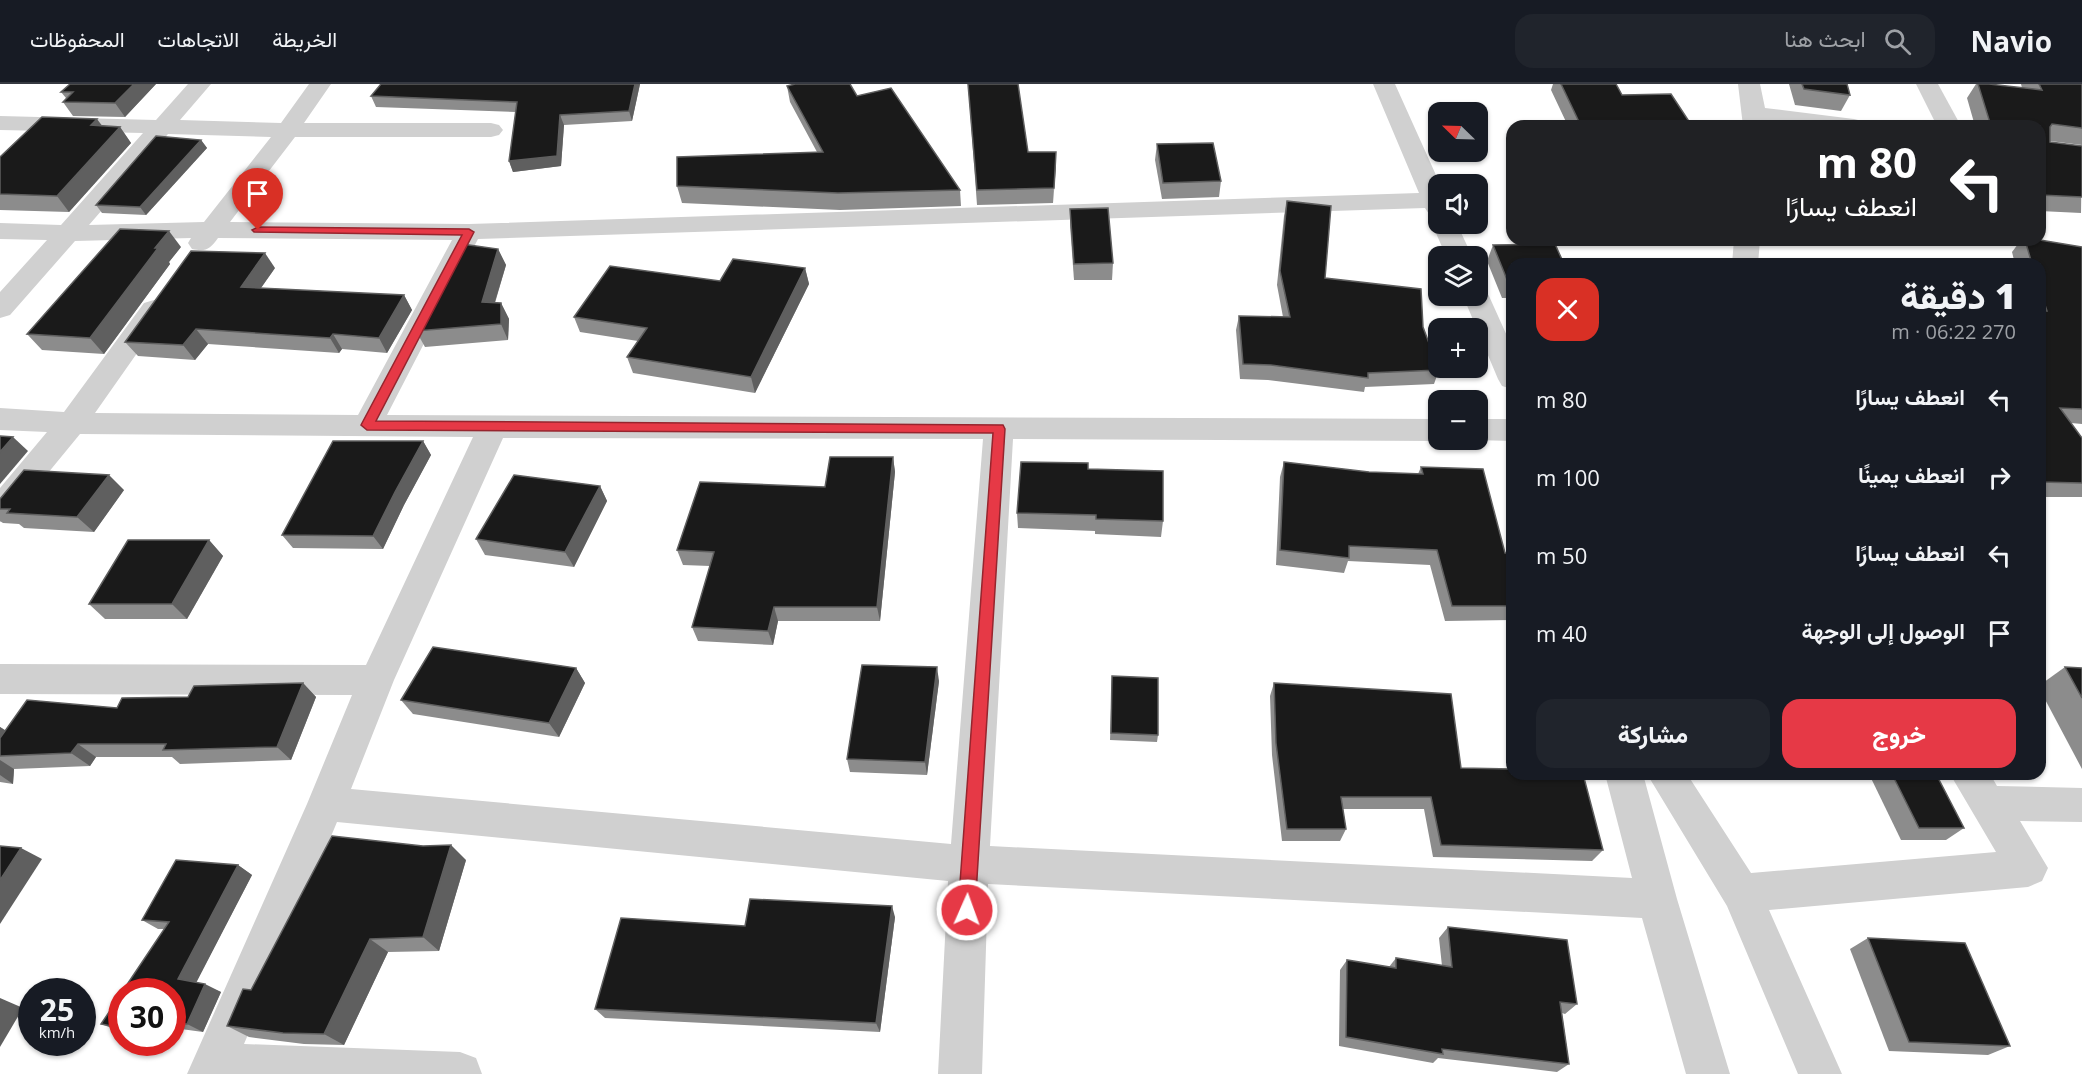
<!DOCTYPE html>
<html lang="ar">
<head>
<meta charset="utf-8">
<style>
  :root { --surface:#171b24; --page:#20242c; --text:#f1f3f6; --muted:#9ea1a6; --line:#363941; --accent:#e63946 }
  body { margin:0; font-family:"Open Sans",Vazirmatn,sans-serif; background:var(--page); color:var(--text); direction:rtl; height:100vh; display:flex; flex-direction:column; font-size:22px; white-space:nowrap }
  * { box-sizing:border-box; margin:0 }
  p { font-size:20px; color:var(--muted) }
  .icon { flex:none; width:33px; height:33px; fill:none; stroke:currentColor; stroke-width:2; stroke-linecap:round; stroke-linejoin:round }
  .map { position:relative; flex:1; overflow:hidden; direction:ltr }
  .sheet { position:absolute; left:1506px; top:174px; width:540px; height:522px; display:flex; flex-direction:column; background:var(--surface); border-radius:18px; box-shadow:0 2px 4px #0004; direction:rtl }
  .sheet>* { flex:none }
  .banner { position:absolute; left:1506px; top:36px; width:540px; height:126px; border-radius:18px; box-shadow:0 2px 4px #0004; direction:rtl; background:#202124; color:#fff; overflow:hidden }
  .needle { width:39px; rotate:293deg }
  .fabs { position:absolute; left:1428px; top:18px; display:grid; gap:12px }
  .fabs a { display:grid; place-items:center; width:60px; height:60px; border-radius:12px; background:var(--surface); box-shadow:0 2px 4px #0004; font-size:30px }
  .speed { position:absolute; left:18px; top:894px; display:flex; gap:12px; font-size:30px; font-weight:700; text-align:center }
  .speed>* { display:grid; place-content:center; width:78px; height:78px; border-radius:50%; background:var(--surface); box-shadow:0 2px 4px #0004; line-height:1 }
  .speed small { font-size:15px; font-weight:400 }
  .speed .limit { border:9px solid #d22; background:#fff; color:#111 }
  .pin { position:absolute; display:grid; place-items:center; width:51px; height:51px; color:#fff; margin:-62px -26px; border-radius:50% 50% 50% 0; rotate:-45deg; box-shadow:0 0 6px #0007 }
  .pin .icon { rotate:45deg }
  .me { position:absolute; width:66px; margin:-33px; rotate:2deg; stroke-linejoin:round; filter:drop-shadow(0 0 4px #0008) }
  .turn { display:flex; align-items:center; gap:21px; height:126px; padding:0 30px; font-size:27px }
  .turn .icon { width:78px; height:78px; stroke-width:2.5 }
  .turn b { display:block; font-size:42px; line-height:51px }
  .round { display:grid; place-items:center; flex:none; width:63px; height:63px; border-radius:18px; background:var(--page) }
  .headline { display:flex; align-items:center; justify-content:space-between; height:102px; padding:0 30px }
  h1 { font-size:36px; font-weight:800; line-height:45px }
  .primary-button { display:flex; gap:12px; margin-top:auto; padding:12px 30px }
  .primary-button a { flex:1; height:69px; border-radius:18px; background:var(--accent); color:#fff; font-size:24px; font-weight:800; line-height:69px; text-align:center }
  .primary-button a+a { background:var(--page); color:var(--text) }
  ul { padding:0; list-style:none }
  li { display:flex; align-items:center; gap:18px; height:78px; padding:0 30px }
  li div { flex:1 }
  li b { display:block; font-size:22px }
  li em { font-style:normal }
  header { display:flex; align-items:center; gap:36px; box-sizing:border-box; height:84px; padding:0 30px; background:var(--surface); border-bottom:2px solid var(--line) }
  header strong { font-size:28px }
  nav { display:flex; gap:33px; margin-inline-start:auto; font-size:21px }
  .search { width:420px; height:54px; background:var(--page); display:flex; align-items:center; gap:15px; box-sizing:border-box; padding:0 21px; border-radius:18px; color:var(--muted); font-size:22px }
  .map>svg:first-child { display:block }
</style>
</head>
<body>
<header>
<strong>Navio</strong>
<div class="search"><svg class="icon" aria-label="search" viewBox="0 0 24 24"><circle cx="10" cy="10" r="6"/><path d="M15 15l6 6"/></svg>ابحث هنا</div>
<nav><a>الخريطة</a><a>الاتجاهات</a><a>المحفوظات</a></nav>
</header>
<div class="map">
<svg width="2082" height="990" viewBox="0 0 2082 990">
  <rect width="100%" height="100%" fill="#fff"/>
  <g fill="none" stroke-linecap="round" stroke-linejoin="round">
    <!-- minor -->
    <g fill="#d0d0d0" fill-rule="evenodd">
      <path d="M188 0H211L180 36 281 39 309 0H331L304 39H491L499 41 503 46 499 51 491 53H295L230 138 469 140 1419 109 1373 0H1395L1440 100 1438 132 1429 130 1425 124 478 155 387 331 1438 335V356H1442L1438 357 1013 355 990 762 1632 794 1605 690H1643L1677 815 1730 990H1686L1642 834 988 800 982 990H938L948 797 337 738 244 960 460 968 476 974 482 990H187L307 720 352 611 0 610V580L366 581 473 353 80 350 11 434 0 438V404L47 348 0 346V324L64 328 144 219 154 216 164 219 168 225 95 329 358 331 452 156 218 154C210 165 206 168 192 165L188 159 191 154 75 157 10 231 0 234V208L47 156 0 155V139L61 141 143 49 0 46V32L156 36ZM168 50 271 53 204 138 89 141ZM503 354 983 355 951 760 351 705 394 596Z"/>
      <path d="M1738 0H1760L1765 24 1854 35 1862 37 1866 42H1797L1766 38 1767 42H1743Z"/>
      <path d="M1916 0H1938L1961 42H1937Z"/>
      <path d="M1438 134V140H1457L1472 172H1446L1432 140Z"/>
      <path d="M1734 156H1760L1758 180H1732Z"/>
      <path d="M1478 204 1485 206 1489 212 1512 263V305L1502 302 1498 295 1463 212H1478Z"/>
      <path d="M1478 335H1512V357L1474 356H1478Z"/>
      <path d="M1647 690H1687L1751 789 1996 768 1950 690H1990L1997 702 2082 704V738L2020 737 2048 784 2042 797 2028 803 1769 826 1842 990H1798L1727 822Z"/>
    </g>
  </g>
  <!-- wall -->
  <g fill="#8c8c8c">
    <path d="M156 0 125 33 73 32 63 18 66 14 61 8Z"/>
    <path d="M381 0H640L632 37 564 41 561 82 513 88 509 77 516 28 376 23 371 12Z"/>
    <path d="M968 0 1028 68H1056L1053 119 977 121Z"/>
    <path d="M1553 0H1616L1622 11 1692 42H1568L1551 6Z"/>
    <path d="M1789 0H1847L1850 11 1841 27 1795 21Z"/>
    <path d="M1976 0H1989L2022 4 2021 0H2082V61L2050 57V58L2082 62 2081 129 2040 127V42H1975L1967 14Z"/>
    <path d="M787 2 857 12 960 106 961 122 840 126 682 119 677 102 817 68 790 18Z"/>
    <path d="M102 42 120 43 131 59 69 128 0 126V73Z"/>
    <path d="M201 56 207 64 146 131 102 129 96 121Z"/>
    <path d="M1157 60 1221 97 1219 113 1162 115 1155 76Z"/>
    <path d="M1287 117 1325 194 1423 243 1439 286 1434 300 1365 303 1364 308 1268 296 1240 295 1236 246 1239 232 1283 233 1277 201 1284 132Z"/>
    <path d="M1070 125 1113 179 1112 196H1074L1070 141Z"/>
    <path d="M2021 156H2040L2082 163V340L2071 339 2082 354V413H2040V180H2015L2012 168Z"/>
    <path d="M1493 161 1512 180V214H1502L1487 177Z"/>
    <path d="M181 163 169 178 170 180 104 270 42 266 27 250Z"/>
    <path d="M498 165 506 181 495 219H501L509 235 508 256 425 263 416 247 438 213Z"/>
    <path d="M275 184 261 204 404 211 412 226 387 269 342 265 339 269 208 260 195 276 138 272 125 258Z"/>
    <path d="M805 184 809 200 755 309 633 289 627 273 638 257 580 248 574 233 720 197Z"/>
    <path d="M423 357 431 371 404 421 383 465 293 464 282 451Z"/>
    <path d="M893 373 895 388 880 537H778L773 561 698 557 692 543 710 482 683 481 677 466Z"/>
    <path d="M1284 378 1369 388 1418 390 1421 383 1505 469H1512V536L1445 537 1430 481 1348 477 1344 489 1276 481 1280 393Z"/>
    <path d="M1088 385 1163 437 1161 453 1095 450V447L1018 444 1017 429Z"/>
    <path d="M600 402 607 417 574 483 485 471 476 455Z"/>
    <path d="M124 406 94 448 24 444 19 440 3 439 0 437V414Z"/>
    <path d="M209 456 223 472 187 535H105L89 520Z"/>
    <path d="M2065 583 2082 584V685L2040 606V601Z"/>
    <path d="M576 584 585 599 559 653 413 630 401 616Z"/>
    <path d="M1112 592 1158 651 1157 658 1110 656Z"/>
    <path d="M939 597 927 691 850 688 847 675Z"/>
    <path d="M303 599 316 613 291 676 180 680 172 673H96L90 682 14 685 13 700 0 698V643L5 646 117 624 188 613Z"/>
    <path d="M1274 599 1461 684 1603 766 1592 777 1433 773 1424 725H1343L1346 745 1340 757H1282L1272 671 1270 612Z"/>
    <path d="M1869 690H1936L1964 744 1946 756H1901Z"/>
    <path d="M466 776 439 867 388 868 344 961 304 960 249 953 227 942 251 906Z"/>
    <path d="M238 781 252 791 196 898 221 908 203 948 181 945 172 958V908L164 845H158L142 836Z"/>
    <path d="M895 833 880 948 605 934 595 925 745 842Z"/>
    <path d="M1448 843 1577 920 1565 930 1562 929 1569 980 1557 988 1438 974 1433 979 1339 962 1340 886 1347 876 1389 883 1396 874 1442 882 1439 854Z"/>
    <path d="M1868 854 2010 962 1988 971 1889 967 1850 865Z"/>
    <path d="M122 909V948L101 940Z"/>
  </g>
  <!-- shaded-wall -->
  <g fill="#5f5f5f">
    <path d="M134 0H156L125 33 115 19Z"/>
    <path d="M635 0H640L632 37 629 27Z"/>
    <path d="M560 31 564 41 561 82 513 88 509 77Z"/>
    <path d="M97 35 109 51 91 41Z"/>
    <path d="M120 43 131 59 69 128 57 112Z"/>
    <path d="M201 56 207 64 146 131 140 123Z"/>
    <path d="M1056 68V83L1053 119 1054 104Z"/>
    <path d="M169 147 181 163 169 178 170 180 104 270 90 254 155 164Z"/>
    <path d="M498 165 506 181 490 234 482 218Z"/>
    <path d="M265 169 275 184 251 218 241 203Z"/>
    <path d="M805 184 809 200 755 309 751 293Z"/>
    <path d="M404 211 412 226 387 269 379 254Z"/>
    <path d="M501 219 509 235 508 256 501 240Z"/>
    <path d="M196 245 208 260 195 276 183 261Z"/>
    <path d="M333 250 342 265 339 269 330 254Z"/>
    <path d="M13 353 28 367 0 400V368Z"/>
    <path d="M423 357 431 371 404 421 383 465 373 452 395 408Z"/>
    <path d="M893 373 895 388 880 537 877 523Z"/>
    <path d="M109 391 124 406 94 448 77 433Z"/>
    <path d="M600 402 607 417 574 483 565 468Z"/>
    <path d="M209 456 223 472 187 535 172 520Z"/>
    <path d="M774 523 778 537 773 561 768 547Z"/>
    <path d="M937 583 939 597 927 691 925 678Z"/>
    <path d="M576 584 585 599 559 653 549 639Z"/>
    <path d="M303 599 316 613 291 676 277 663Z"/>
    <path d="M0 643 15 653 0 666Z"/>
    <path d="M78 660 96 673 90 682 71 669Z"/>
    <path d="M0 676 14 685 13 700 0 691Z"/>
    <path d="M451 761 466 776 439 867 423 853Z"/>
    <path d="M21 764 42 775 0 840V796Z"/>
    <path d="M238 781 252 791 194 903 178 895Z"/>
    <path d="M892 822 895 833 880 948 876 939Z"/>
    <path d="M370 855 388 868 344 961 324 950Z"/>
    <path d="M205 900 221 908 203 948 187 940Z"/>
    <path d="M0 914 23 924 0 963Z"/>
    <path d="M172 941 181 945 172 958Z"/>
  </g>
  <!-- building -->
  <g fill="#1a1a1a" stroke="#5f5f5f" stroke-width="1.5">
    <path d="M70 0H134L115 19 63 18 73 8H61Z"/>
    <path d="M381 0H635L629 27 560 31 557 72 509 77 517 18 371 12Z"/>
    <path d="M795 0H850L857 12 891 4 960 106 838 109 677 102V73L823 68 787 2Z"/>
    <path d="M968 0H1018L1028 68H1056L1054 104 977 106Z"/>
    <path d="M1561 0H1616L1622 11 1671 10 1692 42H1581Z"/>
    <path d="M1802 0H1847L1850 11 1804 5Z"/>
    <path d="M1978 0H1989L2042 6 2039 0H2082V44L2052 40 2050 43V58L2082 62V113L2040 111V42H1991Z"/>
    <path d="M42 33 97 35 91 41 120 43 57 112 0 110V73Z"/>
    <path d="M156 52 201 56 140 123 96 121Z"/>
    <path d="M1213 59 1221 97 1163 99 1157 60Z"/>
    <path d="M1287 117 1331 122 1325 194 1421 205 1423 243 1439 286 1368 289V294L1271 281 1243 280 1239 232 1290 233 1280 187Z"/>
    <path d="M1108 124 1113 179 1074 180 1070 125Z"/>
    <path d="M120 145 169 147 155 164H158L90 254 27 250Z"/>
    <path d="M2025 156H2040L2082 163V325L2060 324 2082 354V399L2040 398V227H2047L2040 206V180H2032Z"/>
    <path d="M462 160 498 165 482 218 501 219V240L416 247 434 213H438L448 187Z"/>
    <path d="M1555 160 1564 180H1512V198H1508L1493 161Z"/>
    <path d="M191 167 265 169 241 203 404 211 379 254 333 250 330 254 196 245 183 261 125 258Z"/>
    <path d="M733 175 805 184 751 293 627 273 647 244 574 233 610 182 720 197Z"/>
    <path d="M0 352 13 353 0 368Z"/>
    <path d="M333 357H423L395 408 373 452 282 451Z"/>
    <path d="M830 373H893L877 523H774L768 547 692 543 714 468 677 466 700 398 825 403Z"/>
    <path d="M1021 378 1088 379V385L1163 387V437L1096 435V431L1017 429Z"/>
    <path d="M1284 378 1369 388 1423 390 1421 383 1483 385 1505 469H1512V522H1452L1437 466 1349 462V474L1280 466Z"/>
    <path d="M24 386 109 391 77 433 7 429 10 425H0V415Z"/>
    <path d="M514 391 600 402 565 468 476 455Z"/>
    <path d="M128 456H209L172 520H89Z"/>
    <path d="M433 563 576 584 549 639 401 616Z"/>
    <path d="M862 581 937 583 925 678 847 675Z"/>
    <path d="M2065 583 2082 584V614Z"/>
    <path d="M1112 592 1158 594V651L1111 649Z"/>
    <path d="M303 599 277 663 163 666 166 660H78L71 669 0 672V654L27 616 117 624 122 614 188 613 194 602Z"/>
    <path d="M1274 599 1451 610 1461 684 1512 685V690H1583L1603 766 1441 761 1431 713H1341L1346 745H1287L1276 659Z"/>
    <path d="M1892 690H1936L1964 744H1919Z"/>
    <path d="M332 752 423 762 451 761 423 853 370 855 324 950 283 949 227 942 243 905 251 906Z"/>
    <path d="M0 762 21 764 0 796Z"/>
    <path d="M176 776 238 781 178 895 205 900 187 940 172 938V908H122L169 838 142 836Z"/>
    <path d="M750 815 892 822 876 939 595 925 621 834 745 842Z"/>
    <path d="M1448 843 1567 856 1577 920 1560 918 1569 980 1442 965 1443 970 1346 953 1347 876 1396 884V874L1452 883Z"/>
    <path d="M1868 854 1965 859 2010 962 1909 958Z"/>
    <path d="M122 909V944L101 940Z"/>
  </g>
  <!-- route -->
  <path fill="#e63946" stroke="#96252e" stroke-width="1.5" d="M258 143 469 145 474 148 376 337 1003 341 1005 345 975 826 973 832 967 834 961 832 958 826 993 349 367 346 361 341 462 151 254 148 252 146Z"/>
</svg>
<div class="fabs">
<a><svg class="needle" viewBox="-14 -14 28 28"><path d="M0-13l5 13h-10z" fill="#e53935"/><path d="M0 13l5-13h-10z" fill="#9ea1a6"/></svg></a>
<a><svg class="icon" aria-label="sound" viewBox="0 0 24 24"><path d="M4 9h4l5-4v14l-5-4H4zM17 9q2 3 0 6"/></svg></a>
<a><svg class="icon" aria-label="layers" viewBox="0 0 24 24"><path d="M12 4l9 5-9 5-9-5zM3 14l9 5 9-5"/></svg></a>
<a>+</a>
<a>−</a>
</div>
<div class="speed"><div>25<small>km/h</small></div><div class="limit">30</div></div>
<div class="pin" style="left:258px;top:146px;background:#d93025"><svg class="icon" aria-label="arrive" viewBox="0 0 24 24"><path d="M6 21V4h12l-3 4 3 4H6"/></svg></div>
<svg class="me" style="left:967px;top:826px" viewBox="-20 -20 40 40"><circle r="17" fill="#e63946" stroke="#fff" stroke-width="3"/><path d="M0-11L8 9 0 5-8 9z" fill="#fff"/></svg>
<div class="banner">
<div class="turn"><svg class="icon" aria-label="left" viewBox="0 0 24 24"><path d="M17 20v-9H6M10 6l-5 5 5 5"/></svg><div><b>80 m</b>انعطف يسارًا</div></div>
</div>
<section class="sheet">
<div class="headline"><div><h1>1 دقيقة</h1><p>270 m · 06:22</p></div><a class="round" style="background:#d93025;color:#fff"><svg class="icon" aria-label="close" viewBox="0 0 24 24"><path d="M6 6l12 12M18 6L6 18"/></svg></a></div>
<ul>
<li><svg class="icon" aria-label="left" viewBox="0 0 24 24"><path d="M17 20v-9H6M10 6l-5 5 5 5"/></svg><div><b>انعطف يسارًا</b></div><em>80 m</em></li>
<li><svg class="icon" aria-label="right" viewBox="0 0 24 24"><path d="M7 20v-9h11M14 6l5 5-5 5"/></svg><div><b>انعطف يمينًا</b></div><em>100 m</em></li>
<li><svg class="icon" aria-label="left" viewBox="0 0 24 24"><path d="M17 20v-9H6M10 6l-5 5 5 5"/></svg><div><b>انعطف يسارًا</b></div><em>50 m</em></li>
<li><svg class="icon" aria-label="arrive" viewBox="0 0 24 24"><path d="M6 21V4h12l-3 4 3 4H6"/></svg><div><b>الوصول إلى الوجهة</b></div><em>40 m</em></li>
</ul>
<div class="primary-button"><a>خروج</a><a>مشاركة</a></div>
</section>
</div>
</body>
</html>
